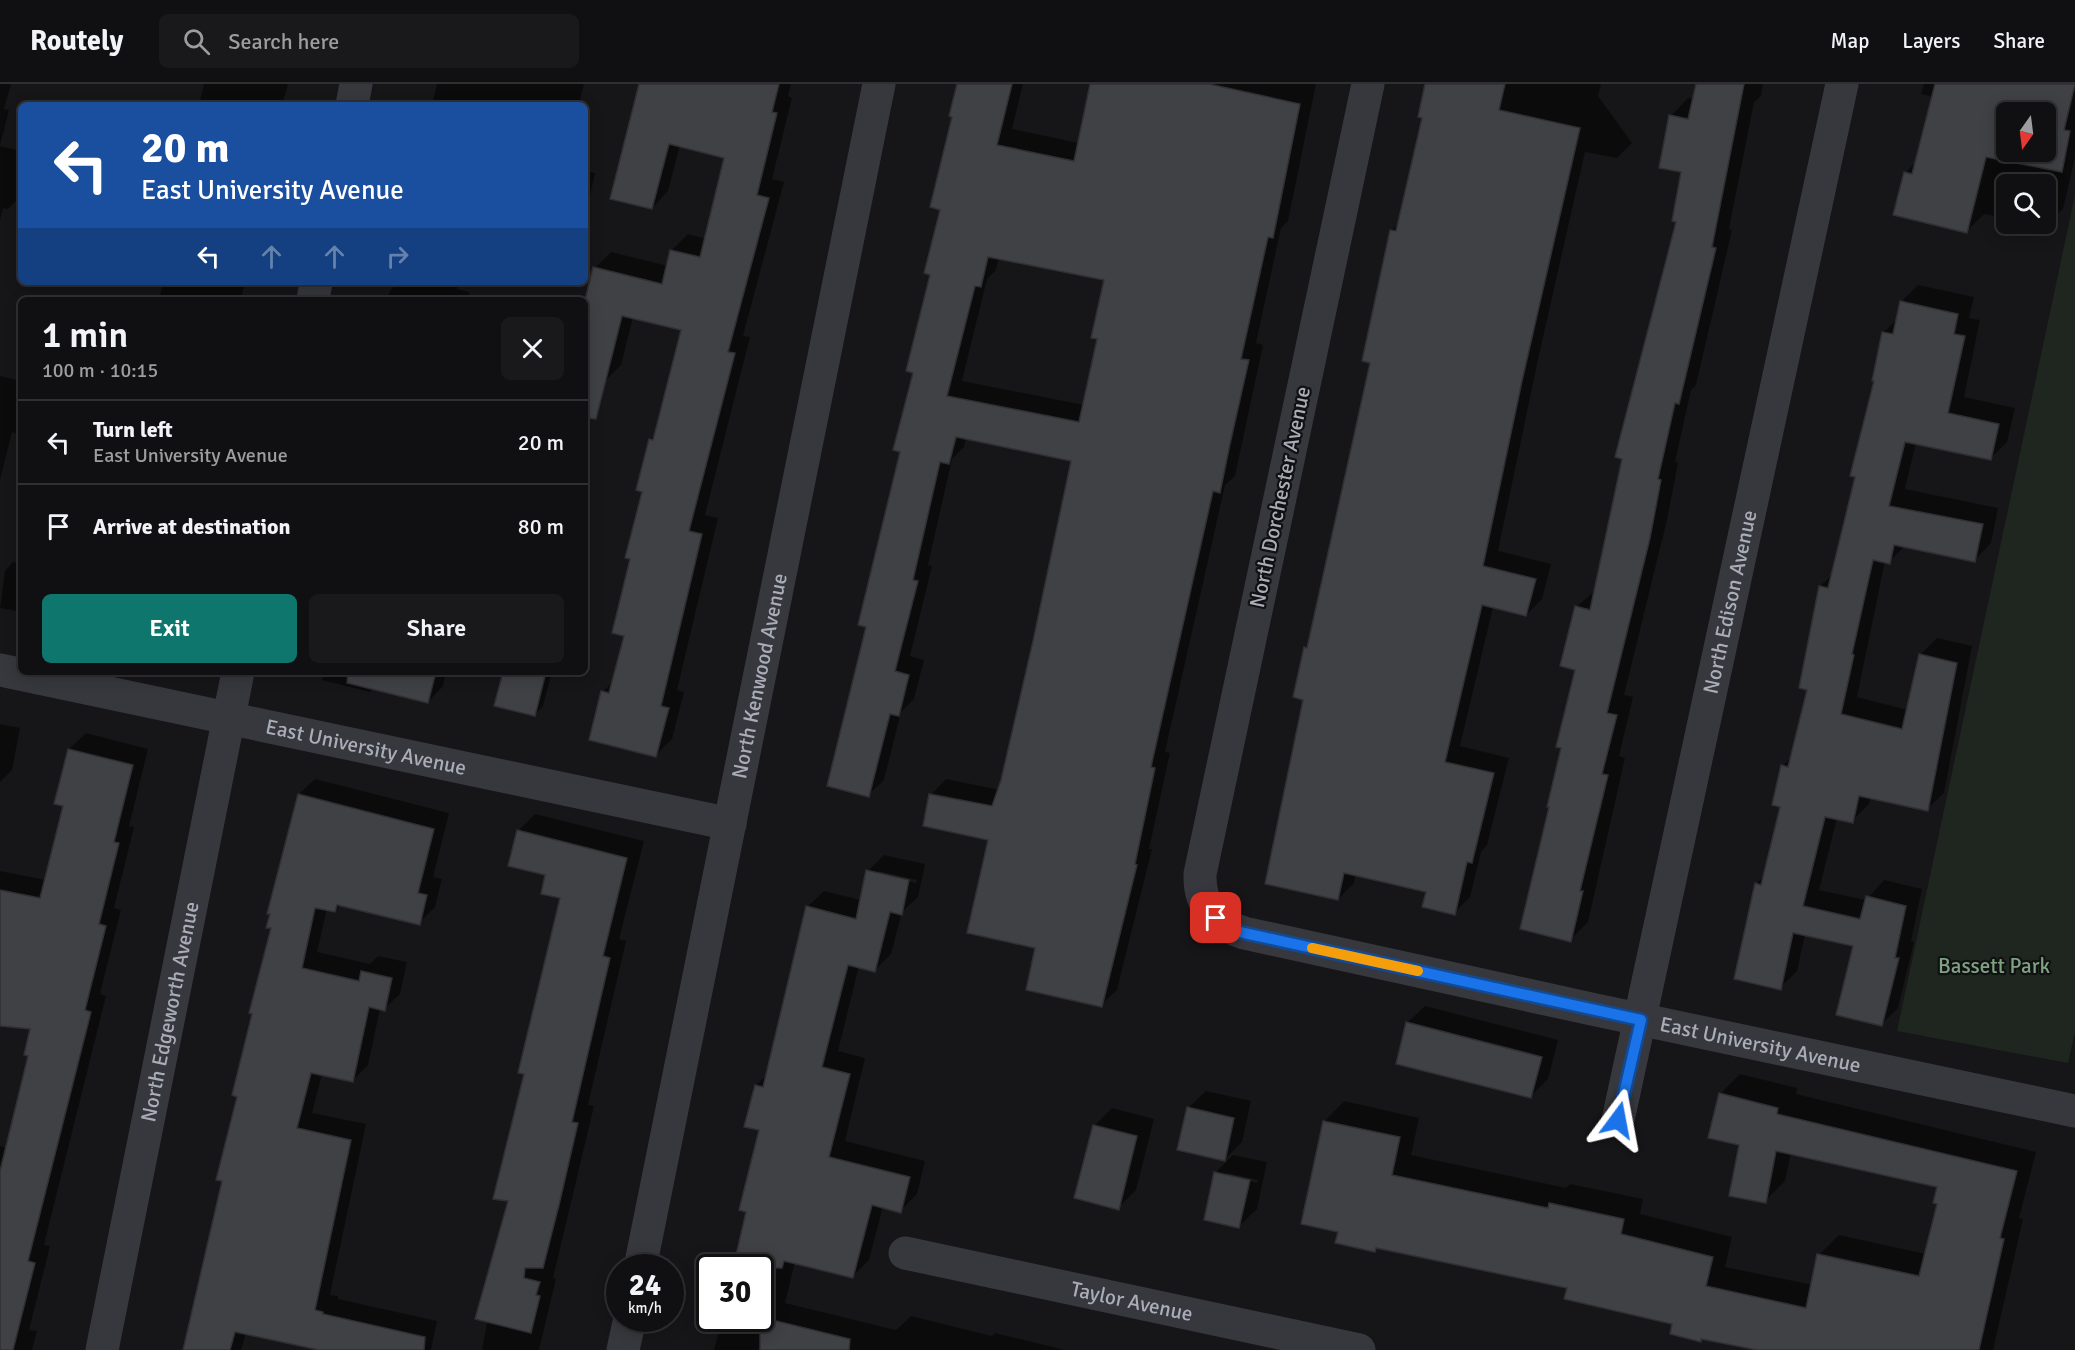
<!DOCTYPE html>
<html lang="en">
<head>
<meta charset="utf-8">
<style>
  :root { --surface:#101012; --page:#19191b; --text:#f1f3f6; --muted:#9c9d9f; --line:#303032; --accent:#0f766e }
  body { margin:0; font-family:Signika,sans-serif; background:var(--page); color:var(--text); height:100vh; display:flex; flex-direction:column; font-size:22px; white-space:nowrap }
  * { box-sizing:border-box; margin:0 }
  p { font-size:20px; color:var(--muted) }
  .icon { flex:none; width:33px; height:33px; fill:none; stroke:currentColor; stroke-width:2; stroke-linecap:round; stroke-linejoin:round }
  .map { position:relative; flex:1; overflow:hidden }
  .side { position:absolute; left:18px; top:213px; width:570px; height:378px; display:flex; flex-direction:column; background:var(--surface); border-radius:9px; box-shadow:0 3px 15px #0003,0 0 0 2px var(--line) }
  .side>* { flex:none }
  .hud { position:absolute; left:18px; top:18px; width:570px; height:183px; border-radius:9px; box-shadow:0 3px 15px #0003,0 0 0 2px var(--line); background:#1a4fa0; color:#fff; overflow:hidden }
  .needle { width:39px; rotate:194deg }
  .tools { position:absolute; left:1996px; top:18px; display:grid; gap:12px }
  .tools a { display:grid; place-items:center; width:60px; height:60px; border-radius:9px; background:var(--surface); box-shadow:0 3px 15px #0003,0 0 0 2px var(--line); font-size:30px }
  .speed { position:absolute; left:606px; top:1170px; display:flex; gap:12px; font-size:30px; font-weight:700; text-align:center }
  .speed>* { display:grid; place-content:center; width:78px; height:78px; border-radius:50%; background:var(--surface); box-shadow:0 3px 15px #0003,0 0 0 2px var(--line); line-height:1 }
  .speed small { font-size:15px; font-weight:400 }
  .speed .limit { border:3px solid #111; border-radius:9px; background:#fff; color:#111 }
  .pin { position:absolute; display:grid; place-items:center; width:51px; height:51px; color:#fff; margin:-26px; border-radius:12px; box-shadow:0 3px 9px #0006 }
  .me { position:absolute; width:66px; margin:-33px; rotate:13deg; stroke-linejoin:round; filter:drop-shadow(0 0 4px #0008) }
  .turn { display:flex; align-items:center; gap:21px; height:126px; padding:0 24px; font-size:27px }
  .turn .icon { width:78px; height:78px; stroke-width:2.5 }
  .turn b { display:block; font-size:42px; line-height:51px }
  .lanes { display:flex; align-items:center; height:57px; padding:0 24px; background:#0003; justify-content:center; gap:30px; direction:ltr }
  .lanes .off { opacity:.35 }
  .round { display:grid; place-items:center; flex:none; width:63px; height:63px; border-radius:9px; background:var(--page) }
  .headline { display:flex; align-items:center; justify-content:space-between; height:102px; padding:0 24px }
  h1 { font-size:36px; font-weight:600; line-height:45px }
  .action { display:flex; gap:12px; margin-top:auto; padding:12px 24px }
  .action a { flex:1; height:69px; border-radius:9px; background:var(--accent); color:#fff; font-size:24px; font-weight:600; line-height:69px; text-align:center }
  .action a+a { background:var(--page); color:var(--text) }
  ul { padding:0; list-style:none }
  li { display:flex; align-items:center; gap:18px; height:84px; padding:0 24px; border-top:2px solid var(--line) }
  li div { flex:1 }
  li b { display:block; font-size:22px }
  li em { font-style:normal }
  header { display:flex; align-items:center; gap:36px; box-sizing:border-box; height:84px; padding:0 30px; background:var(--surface); border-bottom:2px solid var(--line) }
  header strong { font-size:28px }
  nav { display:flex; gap:33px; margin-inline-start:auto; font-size:21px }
  .search { width:420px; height:54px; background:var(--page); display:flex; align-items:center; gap:15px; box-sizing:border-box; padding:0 21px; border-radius:9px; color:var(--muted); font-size:22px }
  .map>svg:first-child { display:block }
</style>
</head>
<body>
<header>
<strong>Routely</strong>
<div class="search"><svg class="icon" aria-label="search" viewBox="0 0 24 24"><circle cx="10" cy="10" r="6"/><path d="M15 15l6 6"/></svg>Search here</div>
<nav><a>Map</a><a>Layers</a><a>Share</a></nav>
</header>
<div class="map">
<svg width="2075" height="1266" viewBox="0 0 2075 1266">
  <rect width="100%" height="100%" fill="#161618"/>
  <!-- green -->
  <path fill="#1e261f" d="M2075 111V948L2068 979 1897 947Z"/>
  <!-- shadow -->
  <g fill="#0007" fill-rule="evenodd">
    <path d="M0 0H11L4 25 9 26 0 62 21 67V112L8 125 3 124 0 136Z"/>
    <path d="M204 0H288L282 21H199Z"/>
    <path d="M437 0H584L579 21H432Z"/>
    <path d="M640 0H791L788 12 792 14 772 95 784 98 743 252 750 253 705 431 718 434 677 606 684 608 672 655 656 671 603 608 614 596 625 551 632 474 650 356 657 349 683 245 633 233 621 281 605 297 585 292V224L595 184 611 168 668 182 672 166 688 150 706 155 726 72 680 61 668 107 652 124Z"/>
    <path d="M959 0H1023L1012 45 1079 59 1092 0H1316L1288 137 1281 144 1256 259 1263 261 1235 392 1225 401 1165 668 1170 669 1149 765H1152L1117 906 1101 921 1037 862 989 755 931 711 946 695 1000 706 1072 376 966 353 964 363 952 375 928 481 932 482 910 572 924 576 914 615 901 628 884 696 868 711V542L932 189ZM999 174 1106 195 1099 254 1084 321 962 297 987 195 996 186Z"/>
    <path d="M1427 0H1601L1598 12 1632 59 1617 74 1585 68 1537 280 1498 467 1551 480 1542 515 1526 531 1493 523 1460 662 1509 674 1487 761 1481 768 1470 813 1454 829 1428 807 1356 790 1354 799 1338 815 1305 614 1306 564 1309 560 1372 278 1392 146 1399 139 1424 33Z"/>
    <path d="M1698 0H1763L1761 12 1754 18 1729 145 1732 146 1696 301 1691 306 1675 378 1678 379 1667 436 1624 611 1633 613 1619 672 1625 674 1588 838 1570 856 1563 663 1577 585 1576 523 1596 506 1678 137 1683 87 1671 32 1688 14 1694 15Z"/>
    <path d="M1924 0H2075V73L2063 125 2046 141 2035 140H2046V100H2007V134L1984 130 1967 147 1905 89 1917 77 1933 13 1921 10ZM2007 28H2046V68H2007Z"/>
    <path d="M585 87 595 89 585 135Z"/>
    <path d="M163 198H245L241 216H159Z"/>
    <path d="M398 198H459L457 205 469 208 468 216H387L390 207Z"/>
    <path d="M1918 201 1974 213 1969 234 1980 236 1964 313 2015 324 2007 358 1990 375 1916 359 1905 405 1998 424 1991 459 1975 476 1905 462 1889 478 1885 477 1857 613 1908 626 1920 571 1937 554 1972 562 1944 709 1927 725 1871 713 1869 720 1852 737 1837 734 1819 806 1866 816 1884 796 1922 805 1911 857 1914 858 1898 924 1881 941 1855 861 1805 850 1797 887 1780 904 1756 800 1765 791 1782 722V682L1792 673 1809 605 1820 502 1833 490 1857 392 1884 248 1898 234 1901 218Z"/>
    <path d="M0 292 21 297V351L12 348 0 396Z"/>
    <path d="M13 478 21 480V528L0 524 5 487Z"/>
    <path d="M324 588H446L443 602 428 618 374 604 370 608 322 596Z"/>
    <path d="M504 588H552L543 622 535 631Z"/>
    <path d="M0 640 20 644 12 686 0 698Z"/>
    <path d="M86 649 148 665 129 742 134 743 114 824 121 826 100 910 106 912 44 1161 50 1162 29 1246 37 1247 32 1266H0V1062L7 1064 30 971 34 935 0 927V787L46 796 65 721 69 665Z"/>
    <path d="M315 695 449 729 433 793 442 795 435 823 419 839 341 821 335 827 327 825 317 868 370 880 378 872 407 878 400 910 384 925H380L368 981 352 997 322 990 312 1029 366 1040 330 1211 338 1212V1215L437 1237 431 1266H323L246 1249 241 1266H187L224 1096 299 710Z"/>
    <path d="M535 730 644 757 619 855 626 857 588 1021 594 1022 553 1194 556 1195 539 1266H482L510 1116 526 989 562 813 518 747Z"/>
    <path d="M884 771 925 780 918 813 902 828 891 870 875 886 859 882 838 967 865 974 845 1057 925 1077 917 1110 900 1127 883 1122 869 1176 853 1192 795 1178 785 1219 896 1246 911 1232 992 1252 995 1249 1065 1266H714L722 1234H760V1184L748 1127 761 1045 756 1001 768 990 807 823 824 807 861 816 868 787ZM878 787 917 796 916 799 878 790Z"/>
    <path d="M1425 922 1558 956 1548 995 1531 1012 1407 939Z"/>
    <path d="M1740 990 1797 1004 1796 1010 2036 1068 2019 1134 2023 1135 1993 1266H1761L1568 1203 1379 1163 1375 1167 1339 1147 1324 1038 1344 1017 1419 1034 1411 1071 1566 1104 1570 1100 1643 1115 1640 1130 1732 1153 1725 1183 1813 1201 1819 1171 1839 1151 1926 1170 1939 1119V1102L1791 1068 1785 1097 1765 1117 1720 1010Z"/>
    <path d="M1206 1007 1251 1017 1242 1058 1225 1075 1188 1024Z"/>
    <path d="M1112 1024 1154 1035 1136 1106 1118 1124 1094 1042Z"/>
    <path d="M1233 1071 1267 1078 1257 1125 1239 1142 1206 1135 1216 1088ZM1227 1089 1258 1096 1257 1099 1227 1092Z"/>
  </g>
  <!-- building -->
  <g fill="#404145" stroke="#303034" stroke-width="1.5" fill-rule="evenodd">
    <path d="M639 0H779L772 28 777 29 757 111 769 114 728 268 735 269 689 447 702 450 661 622 669 624 656 673 589 656 601 607 609 609 624 552 612 549 630 475 625 474 642 408 636 406 649 355 653 356 681 246 622 232 596 335 586 334 585 216 593 183 662 200 670 166 700 173 724 74 669 60 652 125 610 115Z"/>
    <path d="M957 0H1012L997 61 1074 77 1090 0H1209L1300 20 1273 154 1268 153 1241 275 1249 276 1230 360 1220 409 1213 407 1151 683 1155 684 1135 780 1137 781 1102 923 1026 906 1035 864 967 849 988 756 923 742 929 710 992 722 1001 696 1033 557 1071 377 956 353 949 380 940 378 913 496 918 497 895 587 909 591 899 632 890 630 869 713 827 702 866 543 858 541 900 368 893 366 913 289 906 287 930 191 924 189 940 126 930 123 952 33 949 32ZM988 173 1104 196 1091 254 1097 255 1079 338 947 312 975 202 981 203Z"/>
    <path d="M1425 0H1505L1499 26 1580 44 1522 297 1483 482 1536 495 1526 532 1482 521 1445 678 1494 689 1472 779 1467 778 1455 831 1422 823 1426 808 1344 789 1338 816 1265 800 1303 616 1293 613 1304 563 1307 564 1370 279 1362 277 1390 146 1396 147 1422 34 1418 33Z"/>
    <path d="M1696 0H1744L1712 163 1716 164 1679 320 1675 319 1658 395 1661 396 1650 454 1607 629 1617 631 1602 690 1608 691 1580 807H1583L1571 858 1520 845 1549 723H1547L1561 664 1556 663 1575 586 1560 582 1575 522 1590 526 1622 375 1615 373 1676 138 1672 137 1681 88 1659 84 1669 31 1688 35Z"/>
    <path d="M1935 0H2075L2064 46 2070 47 2062 88 1986 73 1967 149 1893 131 1904 88 1912 90ZM2007 28H2046V68H2007Z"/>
    <path d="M1900 217 1958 230 1954 250 1965 252 1948 329 1999 340 1991 376 1905 358 1889 422 1983 440 1975 478 1894 461 1890 480 1873 476 1852 570 1854 571 1841 630 1902 645 1919 570 1957 579 1928 727 1859 712 1853 739 1825 733 1803 822 1860 835 1866 812 1906 822 1895 874H1899L1882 942 1836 931 1853 862 1793 849 1781 906 1734 895 1755 799 1761 801 1780 723 1772 721 1781 681 1788 683 1807 606 1799 604 1819 502 1828 504 1855 393 1850 392 1874 297H1872L1882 248 1893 250Z"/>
    <path d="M348 588H436L428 619 347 599Z"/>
    <path d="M503 588H546L535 632 494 622Z"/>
    <path d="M68 665 133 681 114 758 119 759 99 840 106 842 85 926 91 928 28 1177 35 1179 13 1266H0V1087L28 972 24 971 30 945 0 942V806L40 814 63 722 54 720Z"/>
    <path d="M298 710 434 745 418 809 427 811 420 841 337 821 335 828 315 824 302 884 359 897 361 887 392 894 385 927 369 923 353 998 311 989 297 1044 351 1056 315 1226 323 1228V1230L425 1253 424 1266H319L235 1248 230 1266H183L222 1097 216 1096 237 1013 232 1011 252 930 249 929 271 844H266L270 830H267Z"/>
    <path d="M517 746 627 774 603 872 610 874 572 1038 578 1039 559 1121 543 1184H525L524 1194 540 1198 536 1211 540 1212 531 1249 475 1235 508 1117 493 1115 524 990 518 989 560 814 541 810 545 791 508 782Z"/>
    <path d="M866 786 909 796 902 831 890 828 875 888 848 881 822 983 850 990 829 1073 910 1093 901 1129 872 1121 853 1194 784 1177 782 1184H733L746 1128 739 1126 759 1046 744 1043 755 1001 763 1003 806 822 856 835Z"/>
    <path d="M1406 938 1542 973 1531 1014 1396 980Z"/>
    <path d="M1719 1009 1778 1024 1777 1030 2017 1087 2000 1154 2004 1155 1979 1266H1757L1701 1255V1258L1670 1250 1672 1240 1564 1215 1567 1204 1376 1164 1375 1168 1335 1159 1338 1148 1301 1140 1323 1037 1400 1053 1392 1091 1548 1124 1549 1119 1624 1135 1621 1150 1713 1173 1706 1202 1806 1224 1817 1170 1919 1192 1937 1120 1933 1119 1937 1103 1776 1067 1766 1119 1729 1112 1739 1061 1708 1054Z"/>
    <path d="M1187 1023 1234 1034 1225 1077 1177 1066Z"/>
    <path d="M1093 1041 1137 1052 1119 1126 1074 1114Z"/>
    <path d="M1214 1088 1250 1096 1239 1144 1204 1136Z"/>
    <path d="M760 1233 850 1255 849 1266H760Z"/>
  </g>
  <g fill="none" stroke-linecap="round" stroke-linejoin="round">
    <!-- street -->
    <g stroke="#37383d" stroke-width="33">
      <path id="s1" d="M1368 0 1200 790C1199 822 1216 840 1244 849L1596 926 2075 1027"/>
      <path d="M352 21 356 0"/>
      <path d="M313 216 316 198"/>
      <path id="s2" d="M0 586 730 740"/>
      <path id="s3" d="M1618 1036 1842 0"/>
      <path id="s4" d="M905 1169 1359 1266"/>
      <path id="s5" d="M640 1184 879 0"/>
      <path id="s6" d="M102 1266 238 588"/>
      <path d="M623 1266 630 1234"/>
    </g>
  </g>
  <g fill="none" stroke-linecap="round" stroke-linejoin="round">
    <!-- route casing -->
    <g stroke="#114b97" stroke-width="15">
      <path id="route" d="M1216 834 1228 844 1244 849 1641 936 1618 1036"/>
    </g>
    <!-- route -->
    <use href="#route" stroke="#1a73e8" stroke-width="10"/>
    <!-- slow -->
    <path stroke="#f59e0b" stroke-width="10" d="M1312 864 1418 887"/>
  </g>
  <g text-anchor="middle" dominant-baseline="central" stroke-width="4.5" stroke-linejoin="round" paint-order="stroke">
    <!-- street labels -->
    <g font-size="21" fill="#a8adb8" stroke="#111113">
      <text transform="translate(1280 413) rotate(-78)">North Dorchester Avenue</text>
      <text stroke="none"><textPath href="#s3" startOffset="530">North Edison Avenue</textPath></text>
      <text stroke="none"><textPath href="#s5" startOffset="604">North Kenwood Avenue</textPath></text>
      <text stroke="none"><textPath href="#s2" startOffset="374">East University Avenue</textPath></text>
      <text stroke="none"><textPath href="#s6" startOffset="345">North Edgeworth Avenue</textPath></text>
      <text stroke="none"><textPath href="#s1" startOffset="1416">East University Avenue</textPath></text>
      <text stroke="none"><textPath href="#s4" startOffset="232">Taylor Avenue</textPath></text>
    </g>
    <!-- park labels -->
    <g font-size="21" fill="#7fa381" stroke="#111113">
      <text x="1994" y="882">Bassett Park</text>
    </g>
  </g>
</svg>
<div class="tools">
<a><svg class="needle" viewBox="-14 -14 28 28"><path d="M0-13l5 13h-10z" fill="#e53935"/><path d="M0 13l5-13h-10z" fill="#9c9d9f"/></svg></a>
<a><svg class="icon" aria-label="search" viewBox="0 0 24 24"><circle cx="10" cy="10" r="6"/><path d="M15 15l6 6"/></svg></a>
</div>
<div class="speed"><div>24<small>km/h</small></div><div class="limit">30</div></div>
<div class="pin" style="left:1216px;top:834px;background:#d93025"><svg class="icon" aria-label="arrive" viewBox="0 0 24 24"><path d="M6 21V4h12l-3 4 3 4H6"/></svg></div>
<svg class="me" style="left:1618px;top:1036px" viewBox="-20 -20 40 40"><path d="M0-17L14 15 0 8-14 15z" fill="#1a73e8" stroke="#fff" stroke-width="4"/></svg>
<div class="hud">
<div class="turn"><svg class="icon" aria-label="left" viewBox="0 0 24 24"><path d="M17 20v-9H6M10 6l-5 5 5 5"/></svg><div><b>20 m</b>East University Avenue</div></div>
<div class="lanes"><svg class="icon" aria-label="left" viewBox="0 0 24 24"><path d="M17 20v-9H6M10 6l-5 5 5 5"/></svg><svg class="icon off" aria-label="ahead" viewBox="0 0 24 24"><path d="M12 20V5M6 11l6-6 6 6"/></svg><svg class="icon off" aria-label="ahead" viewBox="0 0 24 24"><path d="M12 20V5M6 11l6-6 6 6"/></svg><svg class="icon off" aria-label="right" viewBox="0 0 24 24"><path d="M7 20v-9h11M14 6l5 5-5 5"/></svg></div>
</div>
<section class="side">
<div class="headline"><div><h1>1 min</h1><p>100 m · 10:15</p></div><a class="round"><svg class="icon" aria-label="close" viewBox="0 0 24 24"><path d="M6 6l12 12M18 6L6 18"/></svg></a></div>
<ul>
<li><svg class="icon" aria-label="left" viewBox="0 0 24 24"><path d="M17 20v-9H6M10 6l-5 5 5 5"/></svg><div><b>Turn left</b><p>East University Avenue</p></div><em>20 m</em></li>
<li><svg class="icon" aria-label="arrive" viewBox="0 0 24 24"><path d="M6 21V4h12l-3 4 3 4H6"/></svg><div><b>Arrive at destination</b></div><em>80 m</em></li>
</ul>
<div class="action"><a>Exit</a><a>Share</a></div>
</section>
</div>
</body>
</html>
